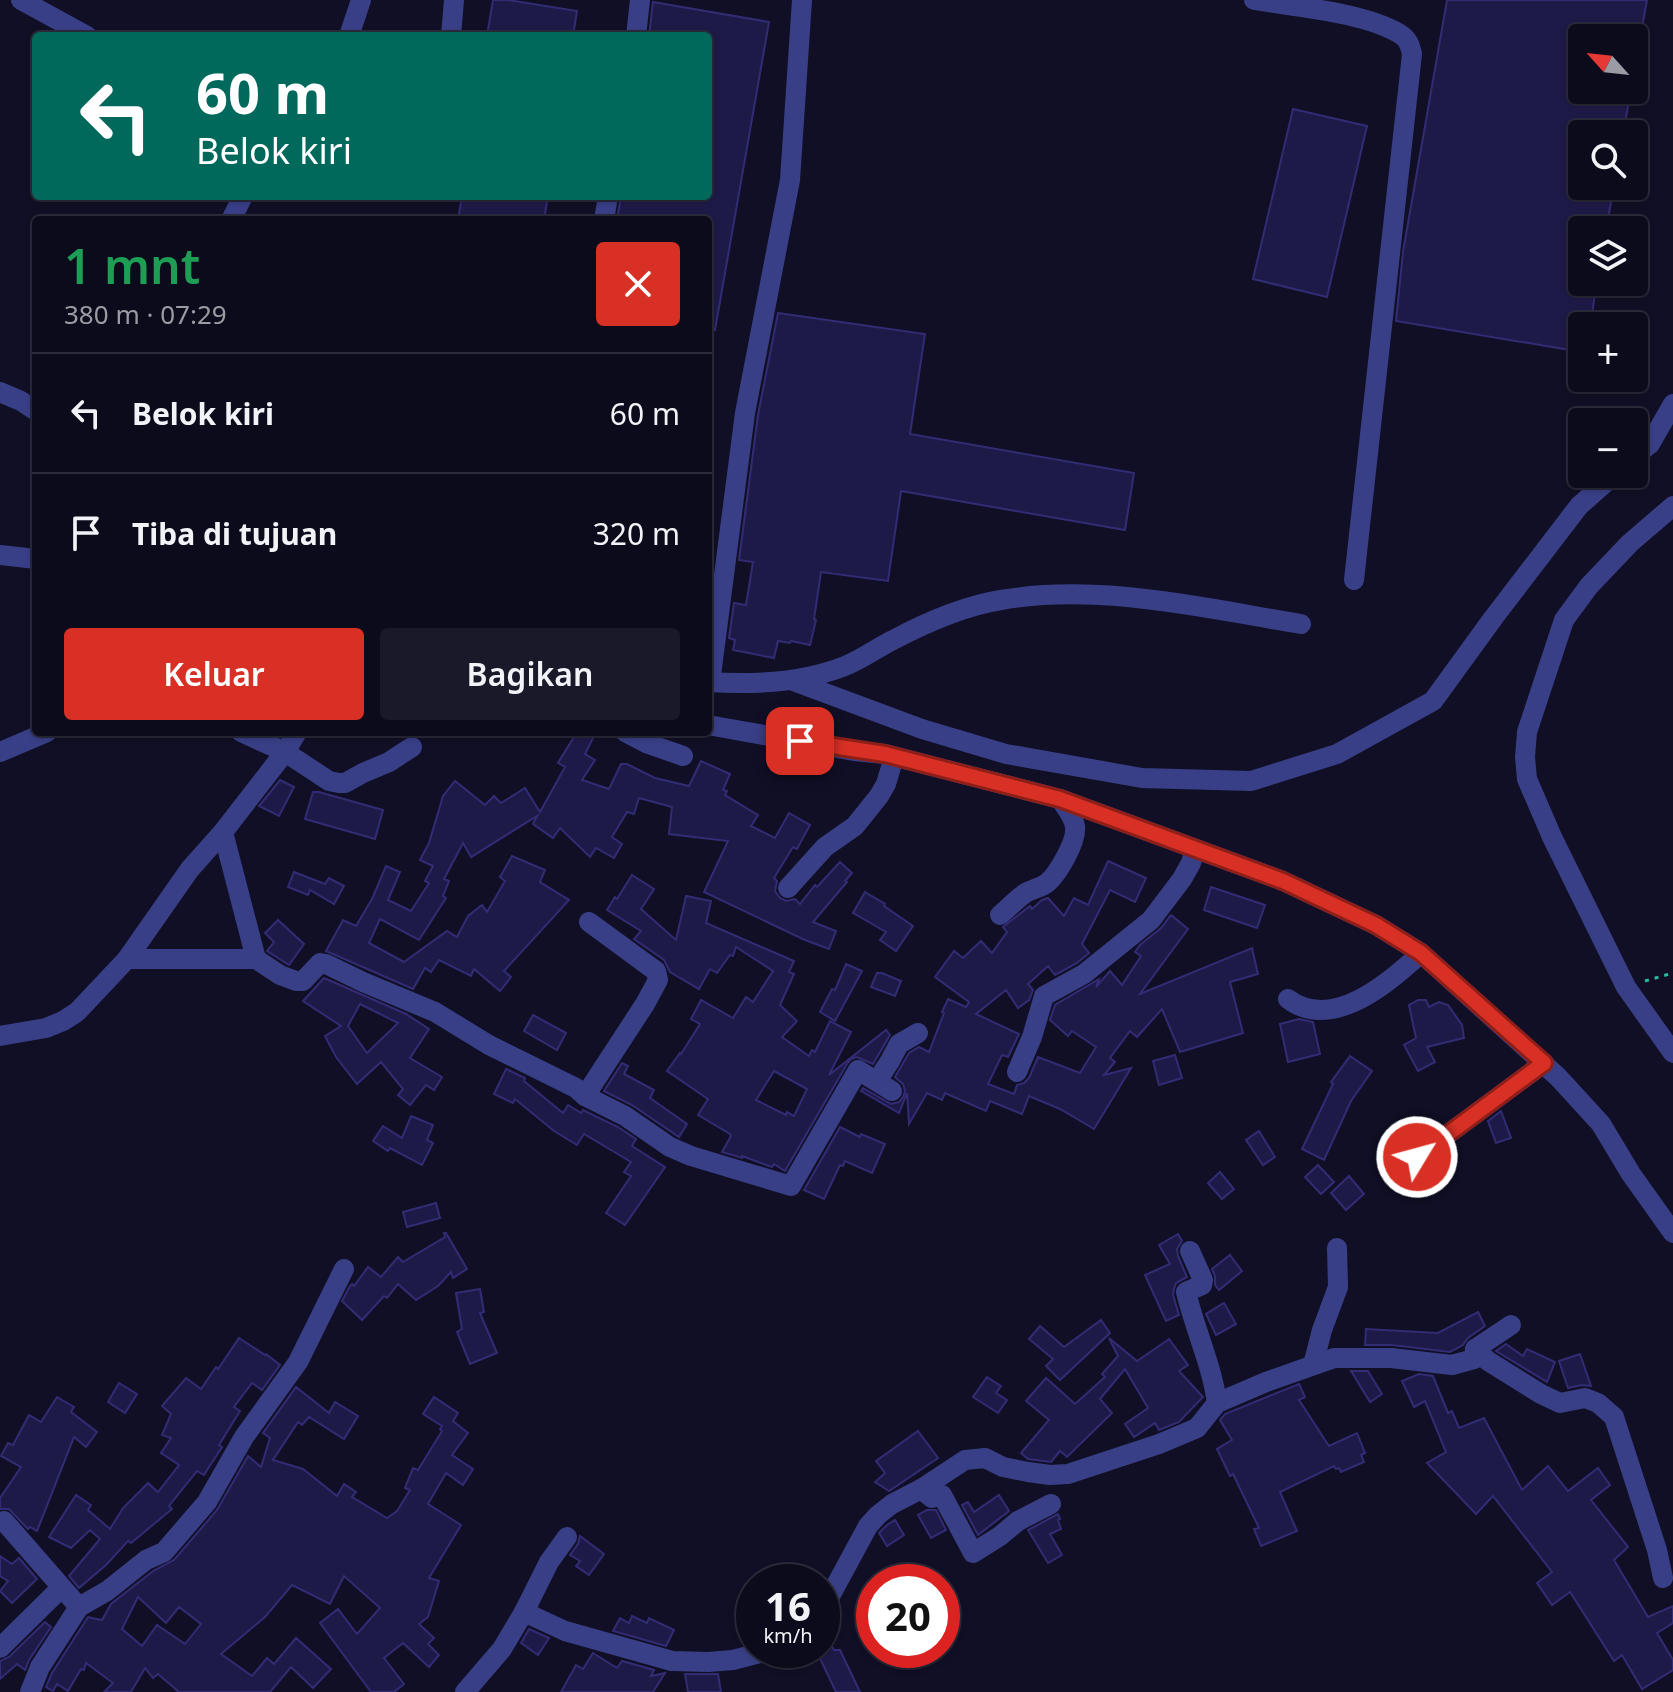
<!DOCTYPE html>
<html lang="id">
<head>
<meta charset="utf-8">
<style>
  :root { --surface:#0c0b1c; --page:#1a1929; --text:#f1f3f6; --muted:#9a9ba3; --line:#2c2b3b; --accent:#d93025 }
  body { margin:0; font-family:"Noto Sans",sans-serif; background:var(--page); color:var(--text); height:100vh; display:flex; flex-direction:column; font-size:30px; white-space:nowrap }
  * { box-sizing:border-box; margin:0 }
  p { font-size:26px; color:var(--muted) }
  .icon { flex:none; width:44px; height:44px; fill:none; stroke:currentColor; stroke-width:2; stroke-linecap:round; stroke-linejoin:round }
  .map { position:relative; flex:1; overflow:hidden }
  .panel { position:absolute; left:32px; top:216px; width:680px; height:520px; display:flex; flex-direction:column; background:var(--surface); border-radius:8px; box-shadow:0 2px 6px #0004,0 0 0 2px var(--line) }
  .panel>* { flex:none }
  .hud { position:absolute; left:32px; top:32px; width:680px; height:168px; border-radius:8px; box-shadow:0 2px 6px #0004,0 0 0 2px var(--line); background:#00695c; color:#fff; overflow:hidden }
  .needle { width:52px; rotate:297deg }
  .fabs { position:absolute; left:1568px; top:24px; display:grid; gap:16px }
  .fabs a { display:grid; place-items:center; width:80px; height:80px; border-radius:8px; background:var(--surface); box-shadow:0 2px 6px #0004,0 0 0 2px var(--line); font-size:40px }
  .speed { position:absolute; left:736px; top:1564px; display:flex; gap:16px; font-size:40px; font-weight:700; text-align:center }
  .speed>* { display:grid; place-content:center; width:104px; height:104px; border-radius:50%; background:var(--surface); box-shadow:0 2px 6px #0004,0 0 0 2px var(--line); line-height:1 }
  .speed small { font-size:20px; font-weight:400 }
  .speed .limit { border:12px solid #d22; background:#fff; color:#111 }
  .pin { position:absolute; display:grid; place-items:center; width:68px; height:68px; color:#fff; margin:-34px; border-radius:16px; box-shadow:0 4px 12px #0006 }
  .me { position:absolute; width:88px; margin:-44px; rotate:53deg; stroke-linejoin:round; filter:drop-shadow(0 0 6px #0008) }
  .turn { display:flex; align-items:center; gap:28px; height:168px; padding:0 32px; font-size:36px }
  .turn .icon { width:104px; height:104px; stroke-width:2.5 }
  .turn b { display:block; font-size:56px; line-height:68px }
  .round { display:grid; place-items:center; flex:none; width:84px; height:84px; border-radius:8px; background:var(--page) }
  .head { display:flex; align-items:center; justify-content:space-between; height:136px; padding:0 32px }
  h1 { font-size:48px; font-weight:600; line-height:60px; color:#1e9e55 }
  .button { display:flex; gap:16px; margin-top:auto; padding:16px 32px }
  .button a { flex:1; height:92px; border-radius:8px; background:var(--accent); color:#fff; font-size:32px; font-weight:600; line-height:92px; text-align:center }
  .button a+a { background:var(--page); color:var(--text) }
  ul { padding:0; list-style:none }
  li { display:flex; align-items:center; gap:24px; height:120px; padding:0 32px; border-top:2px solid var(--line) }
  li div { flex:1 }
  li b { display:block; font-size:30px }
  li em { font-style:normal }
  .map>svg:first-child { display:block }
</style>
</head>
<body>
<div class="map">
<svg width="1673" height="1692" viewBox="0 0 1673 1692">
  <rect width="100%" height="100%" fill="#100f26"/>
  <!-- building -->
  <g fill="#1e1a48" stroke="#322c74" stroke-width="2" fill-rule="evenodd">
    <path d="M493 0H508L577 11 573 36H487Z"/>
    <path d="M1447 0H1647L1640 38H1582V90H1631L1623 134H1582V186H1614L1606 230H1582V282H1597L1590 326H1582V352L1396 321 1403 252Z"/>
    <path d="M653 2 769 22 715 330 708 329V220H617L621 196H708V36H649Z"/>
    <path d="M1293 109 1367 126 1327 297 1253 279Z"/>
    <path d="M462 196H548L544 220H458Z"/>
    <path d="M778 313 925 334 910 434 1134 473 1125 530 901 491 888 581 821 572 814 619 816 620 810 645 791 641 790 643 778 641 774 658 733 650 735 640 729 638 734 603 746 605 753 562 739 560 758 415Z"/>
    <path d="M577 732H582L593 738 585 754 595 760 582 780 609 789 621 764H627L655 778 689 786 701 761 730 774 723 790 727 791 725 795 758 815 751 826 775 838 789 813 810 825 797 849 793 847 774 878 777 881 775 891 780 898 786 901 795 899 800 904 815 885 817 887 840 862 852 873 845 881 847 882 813 922 836 931 829 949 805 940 704 892 728 841 669 834 672 807 639 798 634 814 627 812 612 837 622 844 614 858 596 848 590 857 560 828 553 838 533 824 537 816 471 857 463 843 444 879 449 881 443 896 446 898 419 940 380 919 369 943 404 962 447 931 457 937 468 916 482 905 487 912 505 881 500 877 512 856 545 870 540 882 569 900 504 971 511 977 500 991 474 969 471 976 439 960 431 972 425 968 413 989 326 951 343 920 356 926 372 899 386 866 400 872 388 900 411 911 429 883 425 881 433 866 420 860 429 843 443 796 455 781 485 805 494 796 501 803 525 788 540 812 565 767 558 763Z"/>
    <path d="M280 780 294 787 279 816 259 806Z"/>
    <path d="M313 792H319L383 810 375 839 305 819Z"/>
    <path d="M1108 861 1146 878 1135 902 1110 890 1082 944 1089 953 1077 963 1055 975 1048 966 1028 984 1033 990 1029 1000 1018 1008 1006 990 976 1014 1019 1034 1008 1057 1002 1055 988 1084 1014 1094 1017 1085 1024 1083 1029 1078 1038 1057 1080 1073 1096 1047 1072 1031 1068 1036 1050 1020 1055 1005 1099 979 1096 987 1110 971 1122 985 1141 956 1135 952 1140 945 1161 928 1171 915 1188 929 1140 994 1252 948 1258 974 1230 982 1243 1033 1180 1052 1162 1009 1137 1037 1130 1031 1110 1058 1115 1062 1104 1075 1131 1068 1094 1129 1060 1109 1029 1096 1022 1114 990 1101 986 1111 945 1093 942 1100 927 1093 909 1124 907 1093 899 1113 861 1091 863 1088 891 1104 899 1102 903 1097 905 1091 903 1084 895 1077 909 1053 919 1047 929 1052 944 1013 942 1012 948 999 966 1007 969 1002 935 977 954 951 963 958 981 941 992 953 1007 932 1003 927 1030 906 1032 909 1042 900 1048 898 1064 916 1074 898 1088 905Z"/>
    <path d="M294 872 325 884 329 878 344 886 334 904 310 890 308 895 288 887Z"/>
    <path d="M632 875 654 889 641 909 676 940 686 896 711 901 706 923 794 961 789 972 794 974 780 1005 797 1021 782 1037 809 1056 812 1050 815 1052 830 1021 851 1032 829 1075 886 1030 890 1035 873 1064 857 1057 851 1059 847 1064 785 1171 774 1164 772 1167 742 1156V1158L722 1152 731 1136 730 1134 698 1115 708 1099 667 1071 680 1053 681 1054 700 1024 691 1019 701 1000 733 1018 746 997 753 1002 773 971 736 947 733 956 730 955 717 973 710 969 699 989 670 972 664 960 634 939 641 931 607 910 615 897 617 899ZM774 1071 807 1089 794 1116 787 1112 786 1115 756 1100Z"/>
    <path d="M1211 887 1265 905 1257 928 1204 910Z"/>
    <path d="M865 892 885 904 884 906 913 926 896 951 880 940 886 932 853 913Z"/>
    <path d="M278 920 304 944 289 965 267 951 274 942 265 933Z"/>
    <path d="M846 964 862 971 835 1021 820 1012 832 989 835 990Z"/>
    <path d="M877 973H882L901 981 895 996 871 987Z"/>
    <path d="M324 978 406 1014 429 1029 410 1058 442 1077 434 1090 426 1085 410 1105 398 1095 403 1089 381 1062 357 1084 336 1057 325 1036 341 1026 303 1001ZM360 1004 398 1023 367 1053 348 1026Z"/>
    <path d="M1418 1000H1426L1429 1007 1439 1002 1448 1005 1462 1025 1464 1038 1427 1047 1435 1062 1418 1071 1404 1045 1416 1038 1409 1005Z"/>
    <path d="M533 1015 566 1033 557 1050 524 1031Z"/>
    <path d="M1299 1019 1313 1022 1320 1054 1288 1062 1280 1024Z"/>
    <path d="M1175 1055 1182 1078 1159 1085 1153 1061Z"/>
    <path d="M1350 1056 1372 1071 1351 1101 1324 1160 1302 1149 1333 1084 1331 1082Z"/>
    <path d="M622 1063 628 1066 624 1074 654 1090 650 1098 687 1124 679 1137 632 1105 604 1091Z"/>
    <path d="M506 1069 525 1078 524 1081 563 1113 568 1105 581 1113 583 1110 618 1127 636 1139 632 1146 665 1167 625 1225 606 1213 631 1176 624 1172 631 1162 584 1134 577 1145 554 1131 515 1099 513 1103 494 1094Z"/>
    <path d="M1501 1111 1511 1138 1496 1143 1488 1121Z"/>
    <path d="M411 1116 433 1125 427 1140 433 1143 422 1165 390 1148 388 1151 373 1141 383 1126 402 1138Z"/>
    <path d="M840 1127 860 1137 861 1134 885 1144 872 1173 845 1161 843 1166 840 1165 824 1199 804 1190Z"/>
    <path d="M1259 1131 1275 1157 1263 1165 1246 1140Z"/>
    <path d="M1318 1165 1334 1182 1321 1194 1305 1177Z"/>
    <path d="M1220 1172 1234 1189 1222 1199 1208 1183Z"/>
    <path d="M1349 1176 1364 1194 1346 1210 1331 1193Z"/>
    <path d="M436 1203 440 1218 407 1227 403 1212Z"/>
    <path d="M444 1233H446L467 1269 453 1278 451 1272 438 1286 416 1300 398 1284 387 1298 384 1296 362 1320 342 1301 350 1286 352 1284 354 1286 368 1267 381 1277 398 1257 403 1262 445 1237Z"/>
    <path d="M1178 1234 1182 1241 1177 1249 1178 1256 1187 1277 1176 1283 1174 1289 1173 1295 1179 1315 1166 1321 1145 1275 1170 1264 1159 1245Z"/>
    <path d="M1230 1255 1242 1271 1219 1290 1215 1285V1276L1212 1269Z"/>
    <path d="M480 1289 484 1312 480 1313 497 1353 470 1364 457 1332 462 1329 456 1293Z"/>
    <path d="M1224 1303 1236 1324 1216 1335 1206 1314Z"/>
    <path d="M1478 1312 1485 1326 1468 1338 1463 1345 1450 1352 1392 1345H1365L1366 1329 1438 1333Z"/>
    <path d="M1101 1320 1110 1333 1060 1380 1046 1366 1053 1359 1029 1339 1040 1326 1064 1347Z"/>
    <path d="M239 1338 265 1355 266 1354 280 1365 262 1390 252 1383 234 1407 240 1411 219 1445 222 1447 204 1475 197 1471 169 1506 172 1509 131 1543 128 1541 106 1565 79 1588 69 1576 100 1539 90 1530 71 1548 49 1537 76 1495 91 1505 88 1510 110 1529 123 1508 148 1483 158 1492 179 1465 161 1453 171 1438 162 1435 171 1414 162 1406 186 1378 201 1389 216 1367 218 1369Z"/>
    <path d="M1109 1338 1137 1361 1169 1339 1188 1365 1179 1371 1203 1397 1179 1422 1159 1430 1155 1423 1134 1437 1125 1424 1148 1408 1125 1369 1100 1399 1112 1413 1067 1457 1060 1451 1051 1462 1028 1459 1021 1453 1049 1420 1026 1401 1046 1378 1075 1404 1105 1377 1102 1374 1118 1356Z"/>
    <path d="M1506 1344 1523 1356 1527 1349 1555 1362 1547 1382 1496 1351Z"/>
    <path d="M1580 1354 1591 1386 1582 1385 1568 1388 1559 1361Z"/>
    <path d="M1351 1371H1368L1382 1394 1370 1402Z"/>
    <path d="M1419 1374 1433 1376 1448 1413 1452 1411 1459 1428 1484 1418 1522 1490 1548 1466 1568 1491 1598 1468 1610 1485 1591 1500 1628 1547 1614 1560 1648 1617 1673 1606V1623L1657 1633 1673 1660V1670L1642 1689 1622 1655 1614 1661 1570 1592 1552 1605 1537 1583 1552 1572 1493 1496 1476 1514 1427 1463 1446 1452 1425 1401 1414 1407 1402 1381Z"/>
    <path d="M987 1377 1001 1386 996 1393 1007 1400 998 1413 973 1397Z"/>
    <path d="M119 1383 137 1394 125 1413 108 1402Z"/>
    <path d="M1299 1384 1305 1397 1299 1400 1329 1446 1357 1433 1365 1453 1361 1455 1364 1462 1341 1472 1339 1468 1336 1469 1334 1466 1280 1492 1297 1531 1261 1546 1254 1529 1259 1528 1233 1474 1230 1476 1217 1449 1232 1440 1220 1420 1225 1414Z"/>
    <path d="M296 1387 329 1413 335 1402 358 1416 344 1439 309 1417 302 1425 298 1422 273 1460 303 1469 337 1496 344 1484 356 1492 352 1497 387 1518 397 1511 410 1490 405 1488 413 1468 418 1470 442 1431 440 1429 442 1426 423 1414 434 1397 458 1413 453 1421 468 1433 452 1455 473 1469 463 1485 446 1473 428 1504 461 1525 429 1578 439 1581 428 1617 419 1624 434 1638 428 1644 439 1655 429 1667 403 1643 384 1658 404 1684 394 1692H371L320 1623 338 1609 357 1634 380 1608 344 1576 330 1604 292 1585 265 1617 221 1654 252 1676 267 1658 274 1664 296 1638 331 1669 313 1688 291 1667 270 1692H179L158 1674 153 1678 145 1668 131 1692H104L113 1683 86 1663 84 1670 81 1669 68 1691 57 1684 53 1691 46 1687 52 1673 88 1617 102 1620 111 1604 153 1571 174 1560 217 1510 248 1456 261 1467 270 1438 263 1433ZM138 1597 166 1623 179 1607 201 1624 185 1644 157 1625 142 1646 122 1629Z"/>
    <path d="M57 1397 74 1407 71 1412 97 1432 86 1447 74 1437 37 1531 30 1527 28 1529 9 1509H0V1498L21 1467 1 1456 8 1443 13 1445 29 1415 41 1422Z"/>
    <path d="M918 1431 938 1458 889 1491 875 1482 885 1473 876 1461Z"/>
    <path d="M999 1495 1009 1511 978 1535 962 1505 968 1502 974 1512Z"/>
    <path d="M927 1510H936L946 1530 931 1538 918 1515Z"/>
    <path d="M1058 1514 1060 1519 1058 1520 1061 1529 1050 1534 1062 1555 1048 1563 1028 1530Z"/>
    <path d="M895 1520 904 1535 887 1546 879 1533 887 1525Z"/>
    <path d="M580 1536 604 1554 589 1575 576 1566 580 1561 570 1555 578 1544Z"/>
    <path d="M0 1556 12 1564 19 1558 37 1579 12 1603 0 1591 8 1581 0 1576Z"/>
    <path d="M632 1616 647 1623 649 1618 674 1630 666 1646 613 1631 620 1618 629 1623Z"/>
    <path d="M45 1622 51 1627 29 1660 25 1670 17 1664 0 1679V1661L9 1657Z"/>
    <path d="M822 1628 834 1650H840L860 1692H836L816 1650H822Z"/>
    <path d="M529 1629 549 1638 538 1655 521 1643Z"/>
    <path d="M593 1653 617 1668 622 1661 654 1670 651 1676 665 1673 653 1692H561L576 1665 583 1669Z"/>
    <path d="M685 1674H718L721 1692H688Z"/>
  </g>
  <g fill="none" stroke-linecap="round" stroke-linejoin="round">
    <!-- path -->
    <path stroke="#2dbaa2" stroke-width="3" stroke-dasharray="4 6" stroke-linecap="butt" d="M1645 981 1673 973"/>
    <!-- minor -->
    <g stroke="#393f86" stroke-width="20">
      <path d="M21 0 87 36"/>
      <path d="M1254 0C1296 7 1364 12 1400 34 1408 39 1410 45 1412 54L1354 580"/>
      <path d="M349 36 361 0"/>
      <path d="M451 36 454 0"/>
      <path d="M636 36 640 0"/>
      <path d="M231 220 243 196"/>
      <path d="M604 220 608 196"/>
      <path d="M0 392 21 401 36 411"/>
      <path d="M1634 457 1650 444 1673 404"/>
      <path d="M1673 506 1630 543 1589 586 1564 620 1527 732 1525 757 1527 779 1552 837 1626 987 1673 1053"/>
      <path d="M0 555 36 559"/>
      <path d="M793 681 922 729 1006 754 1142 778 1251 781 1337 754 1433 701 1494 617 1579 506 1615 474"/>
      <path d="M708 682C754 685 802 683 845 666 862 659 877 648 893 640 927 622 963 606 1001 600 1099 583 1204 608 1301 624"/>
      <path d="M710 683 745 413 790 180 802 0"/>
      <path d="M708 725 854 751 885 754 1060 799 1283 881 1376 925 1421 953 1558 1077 1601 1124 1631 1174 1673 1233"/>
      <path d="M241 732 285 752 329 781 339 783H345L363 773 389 762 412 747"/>
      <path d="M625 732 646 743 683 756"/>
      <path d="M0 752 47 732"/>
      <path d="M223 832 256 959"/>
      <path d="M788 888 825 847 855 826 879 796 886 784 894 757"/>
      <path d="M1000 915C1008 908 1016 900 1024 894 1031 889 1041 888 1047 883 1058 874 1077 841 1075 827 1074 817 1066 808 1060 799"/>
      <path d="M127 959H256L280 975 296 981H303L320 963 326 964 363 982 435 1012 489 1045 576 1088 585 1096 625 1116 670 1147 691 1156 791 1186 858 1070 892 1091"/>
      <path d="M1288 999C1332 1032 1389 983 1421 953"/>
      <path d="M0 1036 46 1028 63 1021 77 1012 127 959 190 869 223 832 285 752 297 732"/>
      <path d="M1017 1072 1032 1037 1044 996 1084 974 1151 920 1182 879 1191 863 1195 849"/>
      <path d="M877 1081 890 1061 899 1044 918 1033"/>
      <path d="M585 1096 645 1004 658 980 656 971 649 966 589 922"/>
      <path d="M1417 1157 1544 1063"/>
      <path d="M1190 1251 1203 1280 1202 1285 1186 1292C1195 1330 1212 1365 1217 1403"/>
      <path d="M1475 1349 1511 1325"/>
      <path d="M1313 1365 1322 1330 1338 1287 1337 1248"/>
      <path d="M921 1489 932 1498 942 1495 973 1553 1000 1536 1018 1521 1051 1504"/>
      <path d="M4 1521 79 1607"/>
      <path d="M822 1611 868 1526 878 1515 892 1504 921 1489 965 1460 985 1458 1003 1467 1028 1472 1050 1475 1068 1474 1159 1444 1197 1428 1217 1403 1266 1382 1334 1358H1391L1452 1365 1474 1359 1475 1349 1488 1361 1541 1394 1560 1403 1585 1398 1598 1403 1614 1417 1657 1550 1663 1578"/>
      <path d="M524 1612 565 1631 672 1661 708 1662 733 1660 771 1650"/>
      <path d="M0 1648 61 1588"/>
      <path d="M30 1692 40 1667 79 1607 107 1591 146 1560 164 1552 207 1502 244 1437 298 1362 344 1269"/>
      <path d="M465 1692 502 1649 524 1612 549 1562 567 1537"/>
    </g>
  </g>
  <g fill="none" stroke-linecap="round" stroke-linejoin="round">
    <!-- route casing -->
    <g stroke="#8d1f18" stroke-width="20">
      <path id="route" d="M800 741 885 754 1060 799 1283 881 1376 925 1421 953 1544 1063 1417 1157"/>
    </g>
    <!-- route -->
    <use href="#route" stroke="#d93025" stroke-width="14"/>
  </g>
</svg>
<div class="fabs">
<a><svg class="needle" viewBox="-14 -14 28 28"><path d="M0-13l5 13h-10z" fill="#e53935"/><path d="M0 13l5-13h-10z" fill="#9a9ba3"/></svg></a>
<a><svg class="icon" aria-label="search" viewBox="0 0 24 24"><circle cx="10" cy="10" r="6"/><path d="M15 15l6 6"/></svg></a>
<a><svg class="icon" aria-label="layers" viewBox="0 0 24 24"><path d="M12 4l9 5-9 5-9-5zM3 14l9 5 9-5"/></svg></a>
<a>+</a>
<a>−</a>
</div>
<div class="speed"><div>16<small>km/h</small></div><div class="limit">20</div></div>
<div class="pin" style="left:800px;top:741px;background:#d93025"><svg class="icon" aria-label="arrive" viewBox="0 0 24 24"><path d="M6 21V4h12l-3 4 3 4H6"/></svg></div>
<svg class="me" style="left:1417px;top:1157px" viewBox="-20 -20 40 40"><circle r="17" fill="#d93025" stroke="#fff" stroke-width="3"/><path d="M0-11L8 9 0 5-8 9z" fill="#fff"/></svg>
<div class="hud">
<div class="turn"><svg class="icon" aria-label="left" viewBox="0 0 24 24"><path d="M17 20v-9H6M10 6l-5 5 5 5"/></svg><div><b>60 m</b>Belok kiri</div></div>
</div>
<section class="panel">
<div class="head"><div><h1>1 mnt</h1><p>380 m · 07:29</p></div><a class="round" style="background:#d93025;color:#fff"><svg class="icon" aria-label="close" viewBox="0 0 24 24"><path d="M6 6l12 12M18 6L6 18"/></svg></a></div>
<ul>
<li><svg class="icon" aria-label="left" viewBox="0 0 24 24"><path d="M17 20v-9H6M10 6l-5 5 5 5"/></svg><div><b>Belok kiri</b></div><em>60 m</em></li>
<li><svg class="icon" aria-label="arrive" viewBox="0 0 24 24"><path d="M6 21V4h12l-3 4 3 4H6"/></svg><div><b>Tiba di tujuan</b></div><em>320 m</em></li>
</ul>
<div class="button"><a>Keluar</a><a>Bagikan</a></div>
</section>
</div>
</body>
</html>
